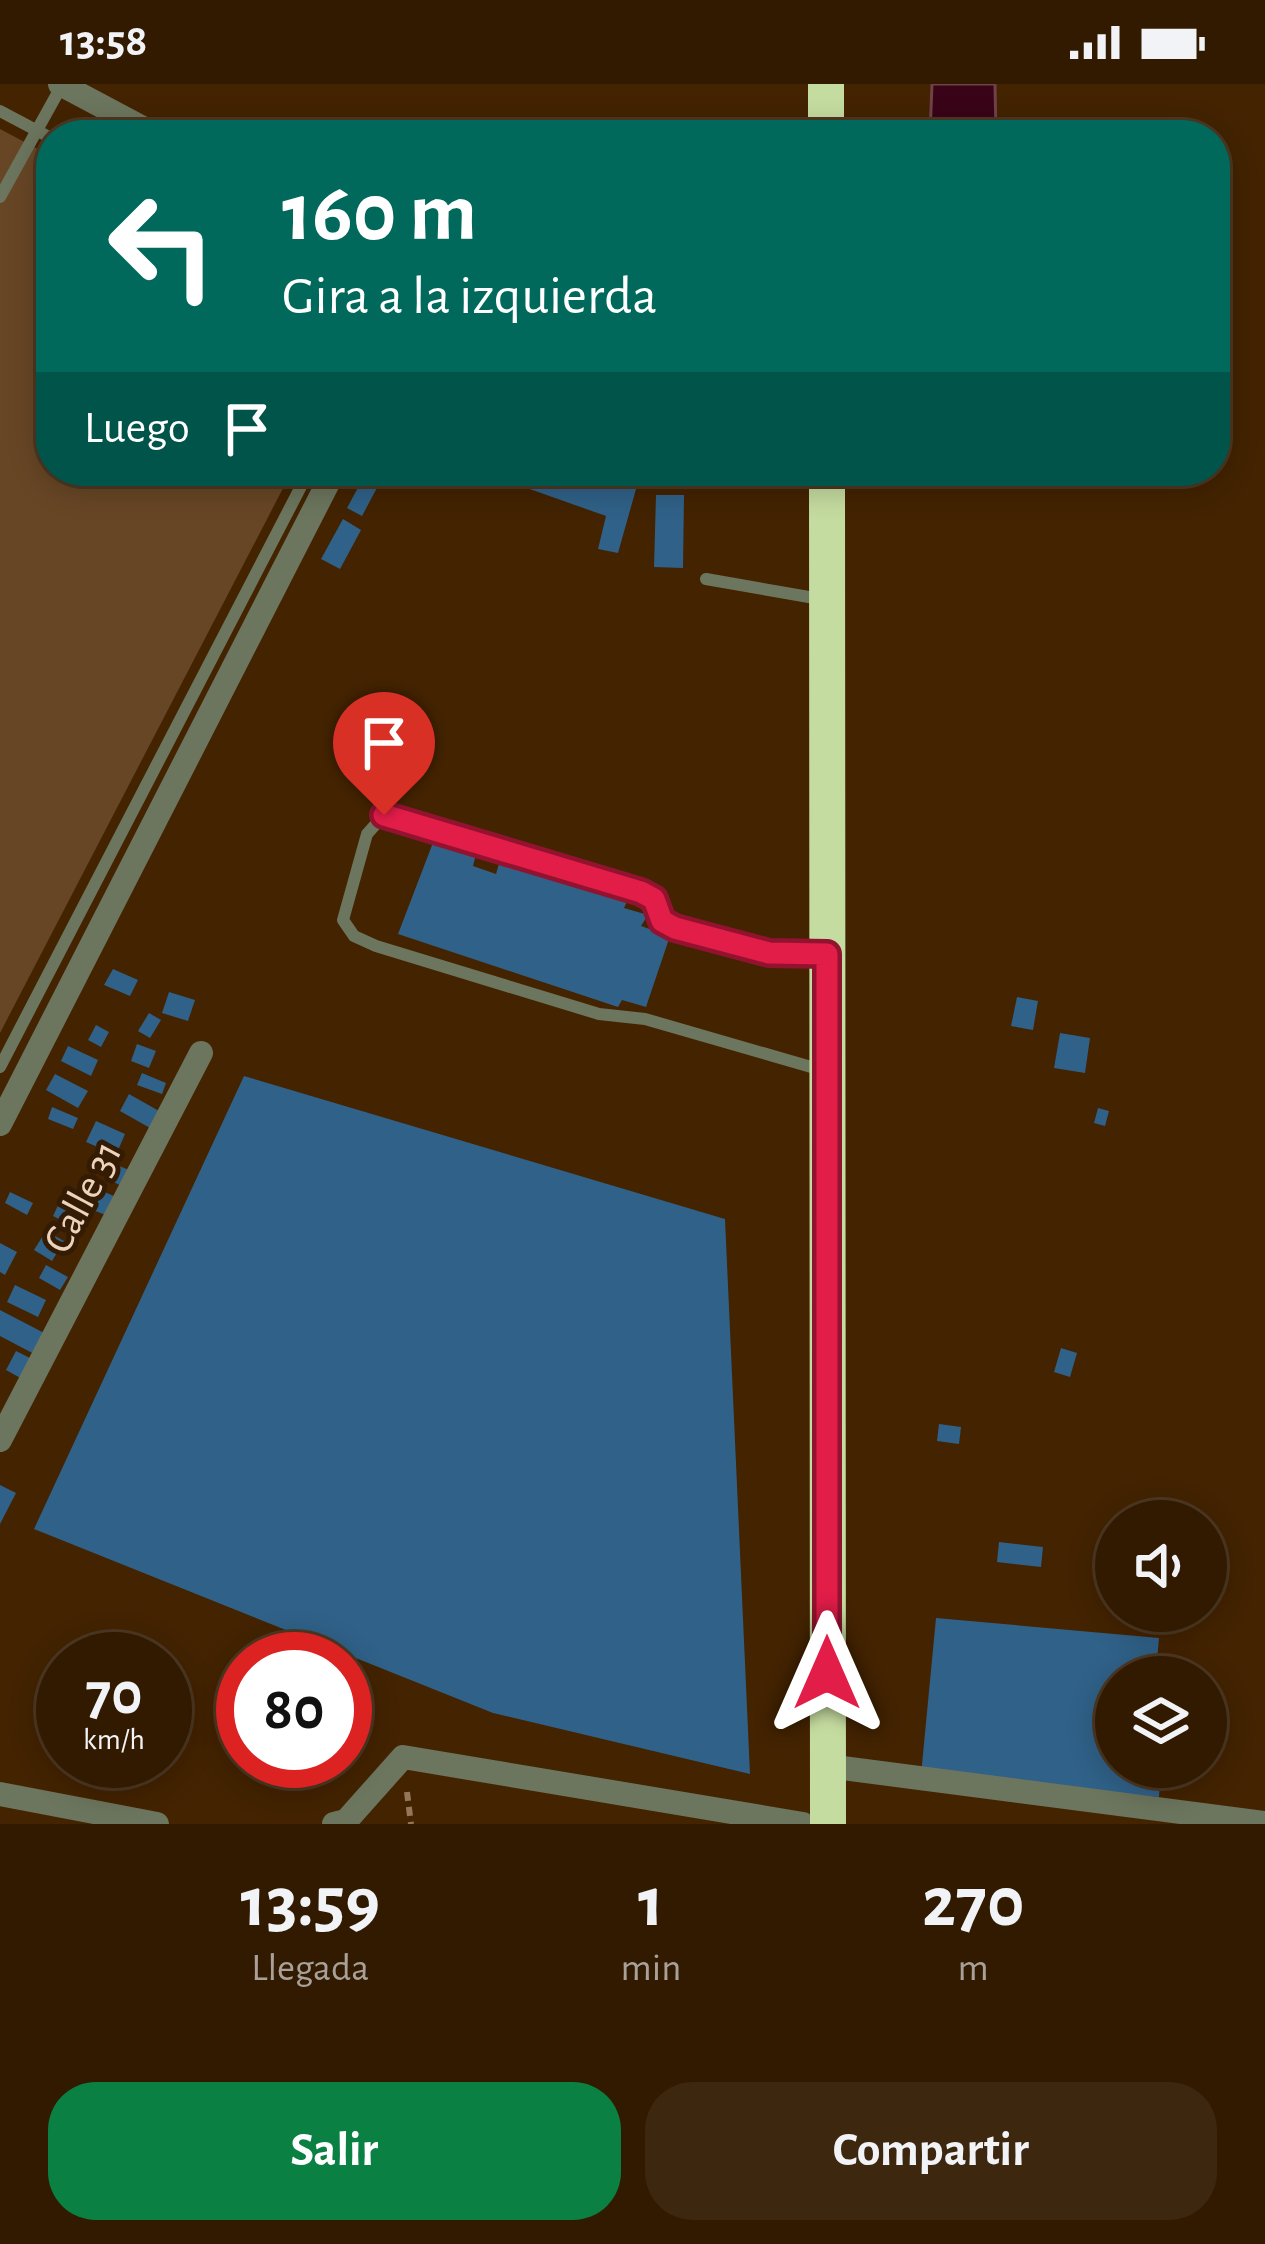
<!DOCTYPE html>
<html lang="es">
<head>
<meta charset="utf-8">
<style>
  :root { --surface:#321a00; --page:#3d270f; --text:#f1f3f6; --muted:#a8a199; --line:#4d3822; --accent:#0b8043 }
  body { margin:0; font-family:"Alegreya Sans",sans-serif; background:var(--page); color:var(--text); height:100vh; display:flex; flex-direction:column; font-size:45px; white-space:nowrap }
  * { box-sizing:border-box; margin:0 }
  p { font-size:39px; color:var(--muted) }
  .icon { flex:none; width:66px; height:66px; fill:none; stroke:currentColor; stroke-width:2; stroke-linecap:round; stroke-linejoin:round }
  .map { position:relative; height:1740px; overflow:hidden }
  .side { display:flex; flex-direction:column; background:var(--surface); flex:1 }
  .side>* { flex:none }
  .guide { position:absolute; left:36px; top:36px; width:1194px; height:366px; border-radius:48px; box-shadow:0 6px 30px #0003,0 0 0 3px var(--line); background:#00695c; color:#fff; overflow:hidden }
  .buttons { position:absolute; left:1095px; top:1416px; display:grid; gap:24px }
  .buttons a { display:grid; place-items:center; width:132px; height:132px; border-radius:50%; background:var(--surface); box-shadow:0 6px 30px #0003,0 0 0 3px var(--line); font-size:60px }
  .speed { position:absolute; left:36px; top:1548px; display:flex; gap:24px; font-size:60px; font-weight:700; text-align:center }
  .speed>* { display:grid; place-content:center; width:156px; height:156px; border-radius:50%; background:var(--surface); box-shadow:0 6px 30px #0003,0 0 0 3px var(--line); line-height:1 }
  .speed small { font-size:30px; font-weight:400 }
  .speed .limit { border:18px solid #d22; background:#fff; color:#111 }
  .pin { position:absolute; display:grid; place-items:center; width:102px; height:102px; color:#fff; margin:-123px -51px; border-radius:50% 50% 50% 0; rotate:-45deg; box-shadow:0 0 12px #0007 }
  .pin .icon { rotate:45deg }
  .me { position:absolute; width:132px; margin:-66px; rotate:0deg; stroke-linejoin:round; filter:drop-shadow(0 0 9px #0008) }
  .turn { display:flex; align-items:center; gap:42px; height:252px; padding:0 48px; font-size:54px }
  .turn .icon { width:156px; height:156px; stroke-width:2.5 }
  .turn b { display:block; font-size:84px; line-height:102px }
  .then { display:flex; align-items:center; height:114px; padding:0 48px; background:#0003; gap:24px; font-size:45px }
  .eta { display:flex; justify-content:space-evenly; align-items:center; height:204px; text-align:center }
  .eta b { font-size:72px; font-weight:700; line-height:84px }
  .action { display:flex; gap:24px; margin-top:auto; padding:24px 48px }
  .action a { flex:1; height:138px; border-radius:48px; background:var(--accent); color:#fff; font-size:48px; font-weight:700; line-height:138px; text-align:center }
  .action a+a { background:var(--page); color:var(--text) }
  .status { display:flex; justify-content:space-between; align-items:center; height:84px; padding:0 60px; background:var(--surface); direction:ltr }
  .status svg { height:33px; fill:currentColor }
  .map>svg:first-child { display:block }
</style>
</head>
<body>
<div class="status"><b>13:58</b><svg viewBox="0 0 49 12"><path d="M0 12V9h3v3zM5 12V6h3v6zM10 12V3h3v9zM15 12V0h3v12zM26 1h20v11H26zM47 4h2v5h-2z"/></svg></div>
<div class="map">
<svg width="1265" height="1740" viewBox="0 0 1265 1740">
  <rect width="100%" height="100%" fill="#432300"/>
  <!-- green -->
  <path fill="#674625" d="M0 45 51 72V387H292L0 949Z"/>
  <!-- water -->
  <path fill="#390417" stroke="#6f4248" stroke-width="3" d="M932 0H995L996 51H930Z"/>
  <!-- building -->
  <g fill="#306188">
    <path d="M367 387H386L362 432 347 424Z"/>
    <path d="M529 387H603L638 398 618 469 598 465 606 432 524 403Z"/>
    <path d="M656 411H684L683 484 654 483Z"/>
    <path d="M343 435 361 446 340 485 321 475Z"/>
    <path d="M434 756 476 770 473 782 496 790 500 776 628 815 624 824 648 831 641 842 670 852 646 923 622 916 618 923 398 850Z"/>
    <path d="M113 885 138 896 130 912 104 901Z"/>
    <path d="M169 908 195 916 188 937 162 929Z"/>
    <path d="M1017 913 1038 917 1033 946 1011 942Z"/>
    <path d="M149 929 161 936 150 954 138 947Z"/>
    <path d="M96 941 109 948 101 963 88 956Z"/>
    <path d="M1060 949 1090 954 1085 989 1054 984Z"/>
    <path d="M137 960 156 967 149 984 131 977Z"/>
    <path d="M68 962 98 976 91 992 61 977Z"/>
    <path d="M142 989 166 999 162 1010 137 1001Z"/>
    <path d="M55 990 88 1007 78 1024 46 1006Z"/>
    <path d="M244 992 725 1135 750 1690 493 1629 34 1445Z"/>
    <path d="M129 1010 159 1027 150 1044 120 1027Z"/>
    <path d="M52 1023 78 1034 73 1045 48 1035Z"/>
    <path d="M1098 1024 1109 1027 1105 1042 1094 1039Z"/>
    <path d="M96 1037 125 1050 116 1071 86 1058Z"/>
    <path d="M112 1079 129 1086 122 1102 105 1094Z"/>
    <path d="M91 1102 116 1113 108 1132 83 1122Z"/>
    <path d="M10 1108 33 1119 27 1131 5 1119Z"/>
    <path d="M61 1115 90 1129 81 1146 53 1132Z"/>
    <path d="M46 1147 64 1157 52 1177 34 1166Z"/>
    <path d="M0 1159 17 1168 5 1191 0 1188Z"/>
    <path d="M46 1181 68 1193 60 1206 39 1194Z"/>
    <path d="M15 1201 46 1216 38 1233 7 1218Z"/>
    <path d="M0 1226 48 1251 38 1272 0 1252Z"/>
    <path d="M1061 1264 1077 1269 1070 1293 1054 1288Z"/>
    <path d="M16 1267 34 1276 24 1296 6 1286Z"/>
    <path d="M939 1340 961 1343 959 1360 937 1357Z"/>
    <path d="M0 1401 16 1409 0 1440Z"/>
    <path d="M999 1458 1043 1463 1041 1483 997 1478Z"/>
    <path d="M936 1534 1159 1554 1156 1587 1188 1593H1116V1683H1161L1159 1713 921 1691Z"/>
  </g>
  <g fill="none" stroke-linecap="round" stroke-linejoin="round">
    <!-- path -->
    <path stroke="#947759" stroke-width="6" stroke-dasharray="9 6" stroke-linecap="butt" d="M407 1708 411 1740"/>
    <!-- lane -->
    <g stroke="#6c755d" stroke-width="12">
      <path d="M0 27 51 54"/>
      <path d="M0 113 62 1"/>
      <path d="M703 388 826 395"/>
      <path d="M706 495 826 516"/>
      <path d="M0 983 309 387"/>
      <path d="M825 987 645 935 599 930 376 862 354 852 343 836 367 750 384 731 641 808 654 815 662 837 675 844 769 869 826 870"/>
    </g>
    <!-- street -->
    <g stroke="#6c755d" stroke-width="24">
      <path d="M60 0 156 51"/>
      <path d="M0 1040 334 387"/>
      <path d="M0 1356 201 969"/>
      <path d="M827 1682 1265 1739"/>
      <path d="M0 1710 157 1740"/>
      <path d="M334 1740 346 1737 403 1673 803 1740"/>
    </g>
    <!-- highway -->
    <g stroke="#c5dca0" stroke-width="36">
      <path d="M826 0V51"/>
      <path d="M827 387 828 1740"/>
    </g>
  </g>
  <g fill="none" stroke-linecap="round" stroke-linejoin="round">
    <!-- route casing -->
    <g stroke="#92132f" stroke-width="30">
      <path id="route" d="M384 731 641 808 654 815 662 837 675 844 769 869 827 870V1589"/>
    </g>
    <!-- route -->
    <use href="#route" stroke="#e11d48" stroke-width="21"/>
  </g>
  <g text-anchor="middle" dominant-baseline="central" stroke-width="10" stroke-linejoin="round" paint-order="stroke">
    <!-- street labels -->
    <g font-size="42" fill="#edd3bb" stroke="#331c03">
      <text transform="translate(83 1113) rotate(-62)">Calle 31</text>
    </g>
  </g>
</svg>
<div class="buttons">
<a><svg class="icon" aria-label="sound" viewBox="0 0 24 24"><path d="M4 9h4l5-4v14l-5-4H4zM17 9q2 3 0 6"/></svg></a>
<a><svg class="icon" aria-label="layers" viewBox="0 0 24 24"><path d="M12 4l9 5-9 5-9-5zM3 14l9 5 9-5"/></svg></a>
</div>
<div class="speed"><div>70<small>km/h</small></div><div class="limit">80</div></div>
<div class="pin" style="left:384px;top:731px;background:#d93025"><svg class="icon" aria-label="arrive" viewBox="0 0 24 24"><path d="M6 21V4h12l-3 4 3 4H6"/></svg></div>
<svg class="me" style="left:827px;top:1589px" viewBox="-20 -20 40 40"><path d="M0-17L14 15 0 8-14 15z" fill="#e11d48" stroke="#fff" stroke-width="4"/></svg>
<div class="guide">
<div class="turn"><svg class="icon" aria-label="left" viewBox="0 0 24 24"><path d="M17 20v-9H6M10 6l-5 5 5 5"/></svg><div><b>160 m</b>Gira a la izquierda</div></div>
<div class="then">Luego<svg class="icon" aria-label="arrive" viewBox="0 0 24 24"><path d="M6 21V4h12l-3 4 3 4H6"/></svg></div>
</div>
</div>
<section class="side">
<div class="eta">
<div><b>13:59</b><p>Llegada</p></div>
<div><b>1</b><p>min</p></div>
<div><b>270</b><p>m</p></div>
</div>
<div class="action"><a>Salir</a><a>Compartir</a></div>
</section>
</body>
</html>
